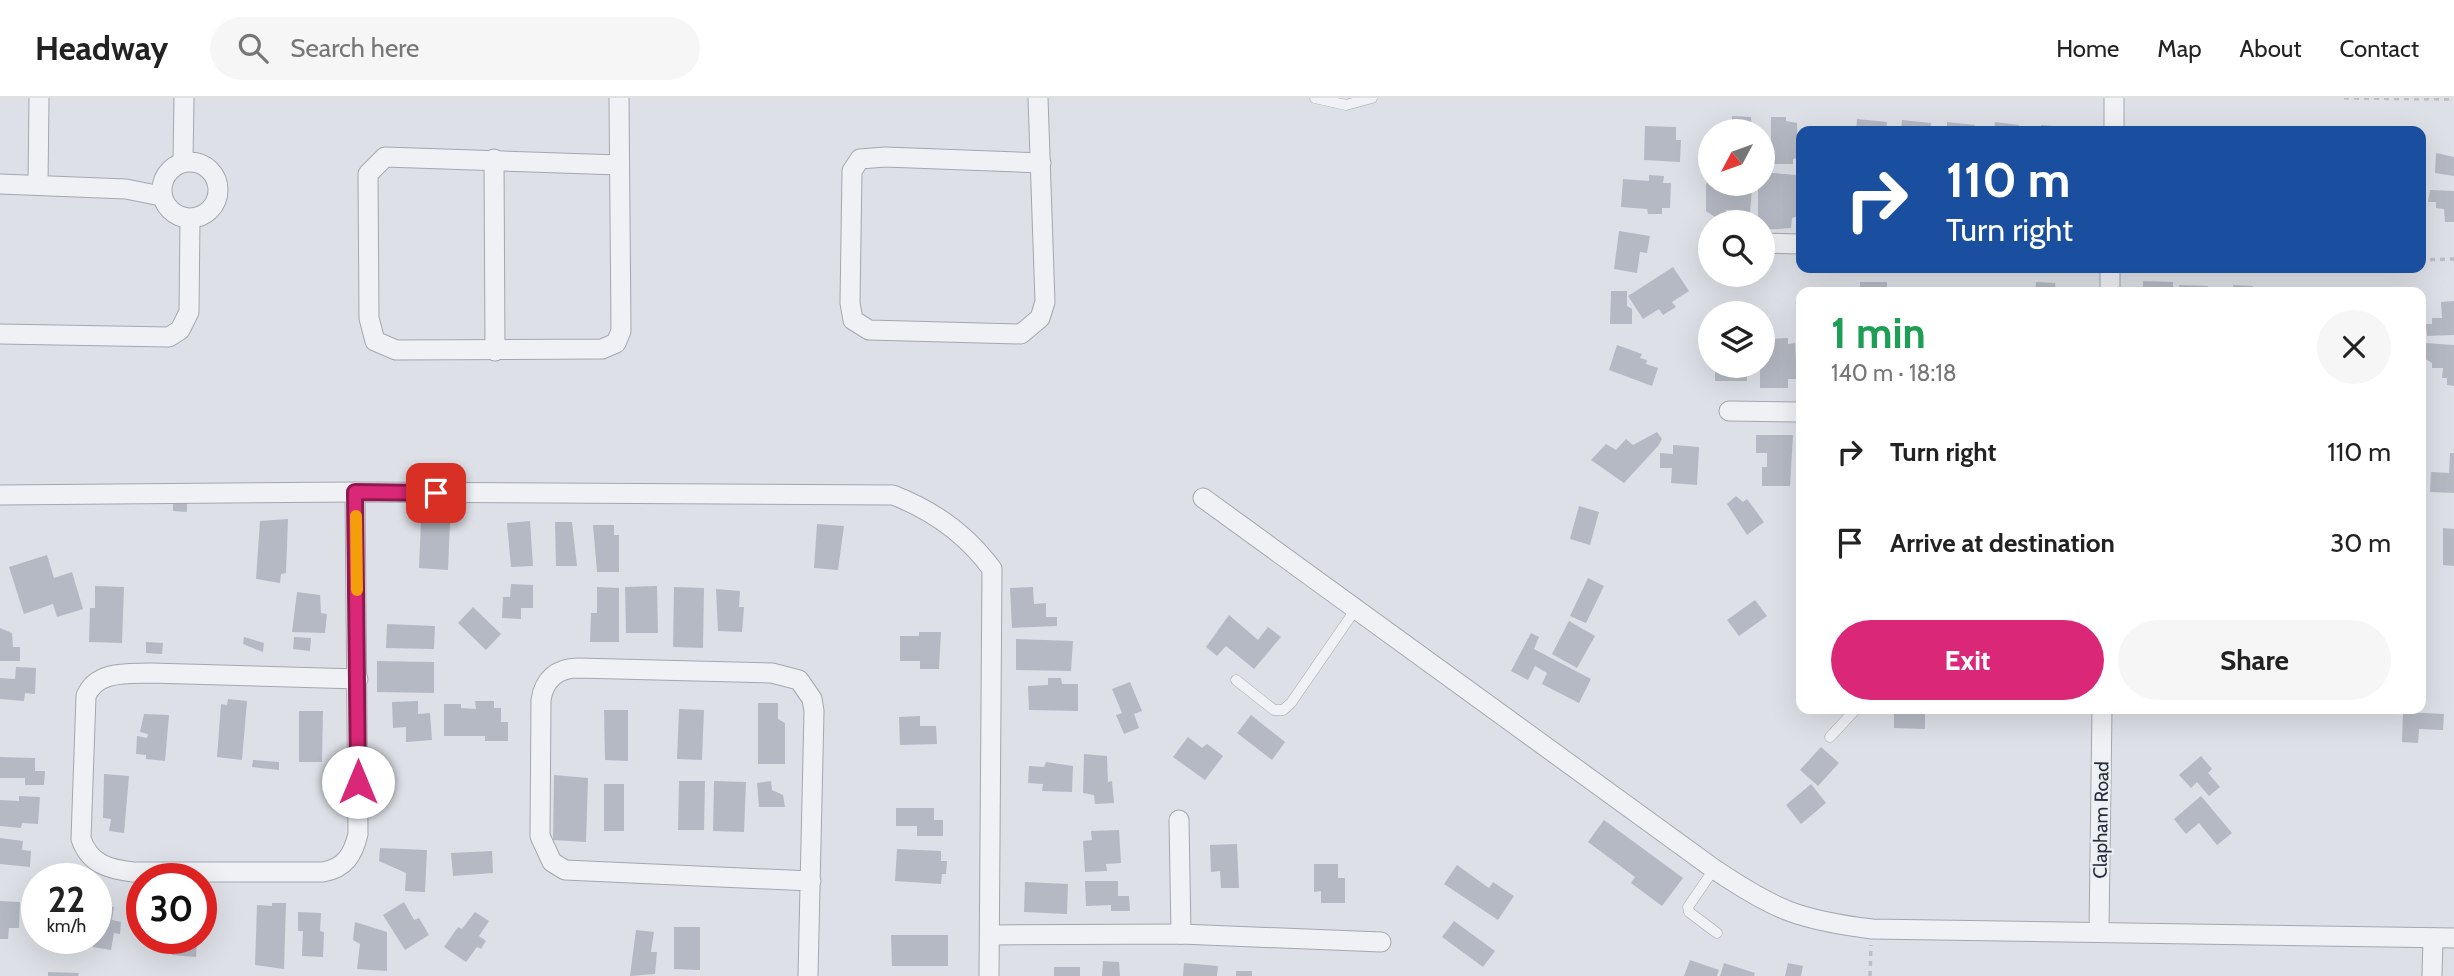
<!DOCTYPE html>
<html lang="en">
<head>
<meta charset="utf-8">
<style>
  :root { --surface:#fff; --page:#f6f6f6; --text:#222; --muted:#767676; --line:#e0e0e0; --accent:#db2777 }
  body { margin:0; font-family:Cabin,sans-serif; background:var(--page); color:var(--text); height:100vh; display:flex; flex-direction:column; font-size:26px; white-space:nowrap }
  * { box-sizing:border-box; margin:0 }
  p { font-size:23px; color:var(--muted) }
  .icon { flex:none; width:38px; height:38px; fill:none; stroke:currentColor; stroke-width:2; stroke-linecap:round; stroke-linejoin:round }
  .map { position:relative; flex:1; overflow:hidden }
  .side { position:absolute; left:1796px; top:189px; width:630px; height:427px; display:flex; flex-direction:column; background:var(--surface); border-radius:14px; box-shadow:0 7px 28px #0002 }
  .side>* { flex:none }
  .banner { position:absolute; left:1796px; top:28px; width:630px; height:147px; border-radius:14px; box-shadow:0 7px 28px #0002; background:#1a4fa0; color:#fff; overflow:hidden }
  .needle { width:46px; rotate:229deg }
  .controls { position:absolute; left:1698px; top:21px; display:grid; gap:14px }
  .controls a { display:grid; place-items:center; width:77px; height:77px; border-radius:50%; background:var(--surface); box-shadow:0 7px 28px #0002; font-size:35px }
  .speed { position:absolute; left:21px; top:765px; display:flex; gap:14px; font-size:35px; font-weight:700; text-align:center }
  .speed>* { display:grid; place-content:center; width:91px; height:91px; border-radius:50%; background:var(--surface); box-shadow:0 7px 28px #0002; line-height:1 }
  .speed small { font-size:18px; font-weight:400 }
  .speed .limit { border:10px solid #d22; background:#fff; color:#111 }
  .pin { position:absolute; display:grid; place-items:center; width:60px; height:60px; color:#fff; margin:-30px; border-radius:14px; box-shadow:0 4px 10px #0006 }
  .me { position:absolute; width:77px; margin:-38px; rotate:0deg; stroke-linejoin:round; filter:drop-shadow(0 0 5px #0008) }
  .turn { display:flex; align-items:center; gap:24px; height:147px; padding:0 35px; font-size:32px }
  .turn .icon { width:91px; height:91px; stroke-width:2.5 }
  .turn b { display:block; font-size:49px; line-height:60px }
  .round { display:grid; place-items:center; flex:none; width:74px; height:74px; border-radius:37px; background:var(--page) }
  .headline { display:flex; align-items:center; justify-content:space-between; height:119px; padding:0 35px }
  h1 { font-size:42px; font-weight:700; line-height:52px; color:#1e9e55 }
  .cta { display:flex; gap:14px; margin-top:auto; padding:14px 35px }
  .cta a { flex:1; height:80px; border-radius:42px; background:var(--accent); color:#fff; font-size:28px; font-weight:700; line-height:80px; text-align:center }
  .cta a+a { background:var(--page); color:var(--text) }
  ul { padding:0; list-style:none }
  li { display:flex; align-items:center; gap:21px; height:91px; padding:0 35px }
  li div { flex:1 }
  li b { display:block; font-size:26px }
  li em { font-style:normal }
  header { display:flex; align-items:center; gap:42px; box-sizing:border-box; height:98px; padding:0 35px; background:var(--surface); border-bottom:2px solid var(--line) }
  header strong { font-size:33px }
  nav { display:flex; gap:38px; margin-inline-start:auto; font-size:24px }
  .search { width:490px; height:63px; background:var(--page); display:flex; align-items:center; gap:18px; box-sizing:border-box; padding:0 24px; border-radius:38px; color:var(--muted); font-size:26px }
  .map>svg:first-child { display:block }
</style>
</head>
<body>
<header>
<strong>Headway</strong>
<div class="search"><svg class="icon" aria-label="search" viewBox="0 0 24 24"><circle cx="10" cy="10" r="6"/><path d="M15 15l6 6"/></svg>Search here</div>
<nav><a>Home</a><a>Map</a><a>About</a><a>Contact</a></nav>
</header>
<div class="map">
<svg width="2454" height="878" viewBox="0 0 2454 878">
  <rect width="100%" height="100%" fill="#dde0e6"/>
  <!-- building -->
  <g fill="#b5b9c3">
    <path d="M1732 18 1751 19 1752 33H1732Z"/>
    <path d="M1771 19H1786V23L1797 25 1798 60 1793 61V66H1771Z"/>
    <path d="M1857 21 1887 24 1886 33H1856Z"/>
    <path d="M1902 22 1931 25 1930 33H1901Z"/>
    <path d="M1947 24 1975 27 1974 33H1947Z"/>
    <path d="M1995 24 2019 27V33H1994Z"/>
    <path d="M2041 27 2076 30V33H2041Z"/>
    <path d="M1645 28 1676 29V42H1681L1680 64 1644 62Z"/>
    <path d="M2436 55 2454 59V78L2435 75Z"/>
    <path d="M1762 74 1796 77 1798 118 1792 120 1791 130 1762 132V124L1758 122V86H1762Z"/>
    <path d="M1649 77 1664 78 1663 85H1671L1670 110H1662V116H1648L1647 111 1621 109 1623 81 1649 83Z"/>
    <path d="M1706 85 1734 86V90L1752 91 1750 114 1726 112 1725 120 1715 119 1706 113Z"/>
    <path d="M2430 92 2454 93V124H2445L2444 111 2436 110V104H2428Z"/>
    <path d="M1619 133 1650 138 1647 155 1640 154 1637 175 1614 171Z"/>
    <path d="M1673 169 1689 193 1672 204 1676 209 1663 217 1659 211 1643 221 1628 198Z"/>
    <path d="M2143 183 2173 184V194H2143Z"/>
    <rect x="1860" y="184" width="27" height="10"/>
    <path d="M2036 184 2055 185 2056 194H2035Z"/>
    <path d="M2179 187 2208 188V194H2180Z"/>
    <path d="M2233 187 2253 188V194H2234Z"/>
    <path d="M1611 193H1627V208L1632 211V226H1610Z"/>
    <path d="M2454 203V237L2427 238 2426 226H2432V220H2442L2441 204Z"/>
    <path d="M1788 240V246L1795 245 1797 281H1788V290H1760V268L1762 262H1768L1767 241Z"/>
    <path d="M2425 245 2454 247V288L2447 287V280H2442L2443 270H2432V265L2424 260Z"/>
    <path d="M1617 247 1642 256 1640 260 1647 262 1646 266 1658 270 1652 288 1609 272Z"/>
    <rect x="1715" y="268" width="32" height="15"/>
    <path d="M1657 334 1662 341 1658 348 1624 385 1591 362 1606 346 1616 352 1626 341 1633 347Z"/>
    <path d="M1756 337H1793L1790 388H1762V369H1767V355H1756Z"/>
    <path d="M1673 347 1699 349 1697 387 1671 385 1672 370H1660V355L1673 356Z"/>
    <path d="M2450 355H2454V395L2430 394 2431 374 2449 375Z"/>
    <path d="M1736 398 1743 404 1747 401 1764 424 1747 437 1727 406Z"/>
    <path d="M173 404H187V414L173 413Z"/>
    <path d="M1579 408 1599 414 1590 447 1570 441Z"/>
    <path d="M288 421 286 475 281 476 280 485 256 481 260 423Z"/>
    <path d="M421 422 450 424 448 472 419 470Z"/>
    <path d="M530 423 533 468 511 469 507 425Z"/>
    <path d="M555 424H572L577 468H556Z"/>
    <path d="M817 426 844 428 838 472 814 470Z"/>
    <path d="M593 427H614V437H619V474H597Z"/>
    <path d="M2443 430 2454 431V468L2443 467Z"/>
    <path d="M47 457 54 480 72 474 83 511 57 519 53 506 24 516 9 469Z"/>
    <path d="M1588 480 1604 488 1586 525 1570 518Z"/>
    <path d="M511 486 533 487V510H521V521L502 520 503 499H510Z"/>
    <path d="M95 488 124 489 122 545 89 544 90 510H95Z"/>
    <path d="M657 488 658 535H626L625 489Z"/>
    <path d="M597 489 619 490V544H590L591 515H597Z"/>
    <path d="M674 489 704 490 703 550 673 549Z"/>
    <path d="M1033 489 1034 506 1046 505V519H1057V528L1012 530 1010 490Z"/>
    <path d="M716 491 740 493 739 509H744L742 534 718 533Z"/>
    <path d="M297 494 320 497 321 515 327 516 325 535 292 534Z"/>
    <path d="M1755 502 1767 518 1739 538 1727 522Z"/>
    <path d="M473 509 501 536 486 552 458 525Z"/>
    <path d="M1229 517 1258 542 1268 529 1281 539 1254 571 1226 548 1217 558 1206 549Z"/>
    <path d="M1569 523 1595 538 1577 570 1552 556Z"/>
    <path d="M387 526 435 528 434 551 386 550Z"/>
    <path d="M0 530 12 535 13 549H20V563H0Z"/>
    <path d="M919 534H941L939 571H920V563H900V538H919Z"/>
    <path d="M1531 535 1539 539 1534 551 1591 581 1579 605 1542 586 1547 575 1535 568 1528 582 1511 573Z"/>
    <path d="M244 539 264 545 263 554 243 546Z"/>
    <path d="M294 539 311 540 310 553 293 551Z"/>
    <path d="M1016 541 1073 543 1071 573 1016 572Z"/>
    <path d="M146 544 163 545 162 556 146 555Z"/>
    <path d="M377 563 434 564V595L377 594Z"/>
    <path d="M16 569 36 570 35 596 25 595 24 603 0 601V580L15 581Z"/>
    <path d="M1048 580H1061L1062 586H1078V613L1029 612 1028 588 1048 587Z"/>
    <path d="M1130 584 1142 613 1134 616 1139 630 1124 636 1116 617 1122 615 1112 591Z"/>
    <path d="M228 601 247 603 242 662 217 659 221 606 227 607Z"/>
    <path d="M418 603V616L430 615 432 642 406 644V629L393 630 392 604Z"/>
    <path d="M475 603H494V610H501V624H508V643H485V638H444V606H461V610L476 611Z"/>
    <path d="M758 605H778V621L785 625V666H758Z"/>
    <path d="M679 611 704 612 702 662 677 661Z"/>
    <path d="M1894 611H1925V631L1894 630Z"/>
    <path d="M604 612H628V663L605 662Z"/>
    <path d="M299 613H323L322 664H299Z"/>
    <path d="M2403 614 2444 616 2443 632 2419 631 2418 645 2402 644Z"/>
    <path d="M144 616 169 617 165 663 146 661V657L136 656 137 638 147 640 148 636 140 634Z"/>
    <path d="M1251 617 1285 644 1272 662 1237 635Z"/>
    <path d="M920 618V628H936L937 646 900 647 899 619Z"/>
    <path d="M1188 639 1202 650 1207 646 1223 658 1205 682 1173 659Z"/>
    <path d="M1821 649 1839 665 1818 688 1800 672Z"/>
    <path d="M1084 656 1107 658 1108 684 1112 683 1114 705 1095 706 1094 697 1083 695Z"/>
    <path d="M2201 658 2212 671 2208 675 2220 689 2209 698 2197 684 2191 690 2179 677Z"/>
    <path d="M0 659 35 660V673H45L44 687H25V680H0Z"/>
    <path d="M253 662 279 664V672L252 669Z"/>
    <path d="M1046 664 1073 668 1072 694 1042 693 1043 686 1028 685 1029 668 1044 669Z"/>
    <path d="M104 676 129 678 124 735 109 733 111 721 103 720Z"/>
    <path d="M554 677 588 680 586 744 553 742Z"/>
    <path d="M679 683H705L704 732H678Z"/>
    <path d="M714 683 746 684 744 734 713 733Z"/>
    <path d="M771 683 772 692 783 697 785 709H759L757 685Z"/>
    <rect x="604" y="686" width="20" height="47"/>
    <path d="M1811 686 1826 705 1801 726 1786 707Z"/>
    <path d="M19 698 40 699 38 726 22 725 21 730 0 728V702L19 703Z"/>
    <path d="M2201 698 2232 735 2217 747 2199 725 2186 736 2174 721Z"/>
    <path d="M896 710H934V722H943V738H917V728H896Z"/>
    <path d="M1604 722 1683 780 1662 808 1631 785 1635 779 1588 744Z"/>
    <path d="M1119 732 1121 765 1106 766 1107 773 1085 774 1083 743 1092 742 1091 733Z"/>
    <path d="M0 740 23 743 22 752 31 753 30 769 0 766Z"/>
    <path d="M1237 746 1239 790H1221L1220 773 1211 774 1210 747Z"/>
    <path d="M380 750 427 752 425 794 405 793 406 775 379 763Z"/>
    <path d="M897 751 941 753V763H947L946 776H942L941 786 895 783Z"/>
    <path d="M492 753 493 775 453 778 451 755Z"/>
    <path d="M1314 766H1338V780H1345V805H1321V793L1314 794Z"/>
    <path d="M1457 767 1489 790 1493 784 1514 798 1498 822 1444 786Z"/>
    <path d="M1085 783H1118V798H1129L1130 813H1111V807L1086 808Z"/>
    <path d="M1025 784 1068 786 1067 816 1024 814Z"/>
    <path d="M0 803 20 804 19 830H9L8 841H0Z"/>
    <path d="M404 804 414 822 419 820 429 837 405 852 383 817Z"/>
    <path d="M272 805H286L284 871 255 867 257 807 272 808Z"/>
    <path d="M98 807 114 809 112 822 121 824 120 836 114 835 111 852 93 849Z"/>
    <path d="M298 814 321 815 320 833 324 834 323 859 302 858 303 833H298Z"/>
    <path d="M475 814 489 823 479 838 486 843 481 851 477 849 466 864 444 849 458 829 462 831Z"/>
    <path d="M1454 823 1495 853 1483 869 1442 839Z"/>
    <path d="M355 824 387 834V873L357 871 360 846 353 842Z"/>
    <path d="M674 829H700V872L674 871Z"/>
    <path d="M636 832 654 834 651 854H657L655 876 630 878Z"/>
    <path d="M891 837H948V868H892Z"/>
    <path d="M53 840H78V853L52 852Z"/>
    <path d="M173 840H197L196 859 172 857Z"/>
    <path d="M1690 862 1719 872 1717 878H1684Z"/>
    <path d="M1103 863 1119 864 1120 878H1102Z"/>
    <path d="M1184 865 1218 868 1217 878H1183Z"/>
    <path d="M1724 865 1755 875 1754 878H1720Z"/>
    <path d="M1788 865 1803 868 1801 878H1785Z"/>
    <rect x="1054" y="869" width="26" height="9"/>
    <rect x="1236" y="873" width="16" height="5"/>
    <path d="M48 874 79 875 78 878H48Z"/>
  </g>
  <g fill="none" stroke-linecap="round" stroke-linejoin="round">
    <!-- service casing -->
    <g stroke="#a3a7b0" stroke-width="11">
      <g id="service">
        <path d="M1315 0 1346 7 1372 0"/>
        <path d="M1236 582 1274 612H1283L1291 605 1355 512"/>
        <path d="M1830 639 1856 611"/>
        <path d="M1714 771 1688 809 1689 814 1717 835"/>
      </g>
    </g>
    <!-- minor casing -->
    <g stroke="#a3a7b0" stroke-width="21">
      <g id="minor">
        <path d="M619 0 621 233 616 245 602 251 396 252 375 243 369 220 368 76 385 59 619 67"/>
        <path d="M1038 0 1045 204 1040 220 1021 236 869 232 853 222 850 205 852 73 860 61 885 59 1041 65"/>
        <path d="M2114 33V0"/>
        <path d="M494 61 495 253"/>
        <path d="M183 63 184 0"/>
        <circle cx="190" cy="92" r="28"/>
        <path d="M0 86 126 91 161 98"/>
        <path d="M38 87 39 0"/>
        <path d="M1762 145 1801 146"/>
        <path d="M2110 194V170"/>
        <path d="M0 236 169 239 180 232 189 214 190 121"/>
        <path d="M1729 313 1801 314"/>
        <path d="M355 394 358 736C353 757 345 770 323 774H133C108 771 90 766 81 741L86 598C97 572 128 576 151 575L358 581"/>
        <path d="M0 397 355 394 893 397C932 412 967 437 992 471L989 878"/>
        <path d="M1203 400 1714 771C1775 812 1799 822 1872 831L2454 840"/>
        <path d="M1179 722 1181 836"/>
        <path d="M2099 833 2102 611"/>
        <path d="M991 837 1181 836 1381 844"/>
        <path d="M808 878 814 613 812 601 799 582 772 575 578 570C557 570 544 582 541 602L540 738 552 764 565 772 811 783"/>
        <path d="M2432 878 2433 840"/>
      </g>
    </g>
    <!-- path -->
    <g stroke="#bcbec5" stroke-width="3.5" stroke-dasharray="5 5" stroke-linecap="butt">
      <path d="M2344 0 2454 1"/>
      <path d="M2420 162 2454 161"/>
      <path d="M1870 878 1871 847"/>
    </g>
    <!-- service -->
    <use href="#service" stroke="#f0f1f5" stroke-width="10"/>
    <!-- minor -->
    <use href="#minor" stroke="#f0f1f5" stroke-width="19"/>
  </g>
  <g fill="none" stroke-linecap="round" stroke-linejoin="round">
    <!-- route casing -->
    <g stroke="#8e194d" stroke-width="18">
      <path id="route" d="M358 684 355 394 436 395"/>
    </g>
    <!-- route -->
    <use href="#route" stroke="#db2777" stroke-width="12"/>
    <!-- slow -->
    <path stroke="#f59e0b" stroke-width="12" d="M356 418 357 492"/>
  </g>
  <g text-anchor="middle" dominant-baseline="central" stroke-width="5" stroke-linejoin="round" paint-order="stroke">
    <!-- street labels -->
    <g font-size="19" fill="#272d3c" stroke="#eceff4">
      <text transform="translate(2101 722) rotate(-89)">Clapham Road</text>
    </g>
  </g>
</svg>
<div class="controls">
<a><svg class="needle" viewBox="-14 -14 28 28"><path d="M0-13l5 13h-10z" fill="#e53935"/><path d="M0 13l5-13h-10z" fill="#767676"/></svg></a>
<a><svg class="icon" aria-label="search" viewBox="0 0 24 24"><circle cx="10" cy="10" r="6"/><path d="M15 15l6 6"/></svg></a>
<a><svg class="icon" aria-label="layers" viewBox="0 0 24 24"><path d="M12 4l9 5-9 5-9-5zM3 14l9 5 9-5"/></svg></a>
</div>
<div class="speed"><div>22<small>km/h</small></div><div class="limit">30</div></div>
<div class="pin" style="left:436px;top:395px;background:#d93025"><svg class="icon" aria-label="arrive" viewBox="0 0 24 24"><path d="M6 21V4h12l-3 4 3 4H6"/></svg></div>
<svg class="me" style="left:358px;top:684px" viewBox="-20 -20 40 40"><circle r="19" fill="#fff"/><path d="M0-13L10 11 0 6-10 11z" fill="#db2777"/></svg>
<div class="banner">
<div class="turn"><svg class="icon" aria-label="right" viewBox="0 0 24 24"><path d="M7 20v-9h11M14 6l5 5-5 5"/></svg><div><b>110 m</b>Turn right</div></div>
</div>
<section class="side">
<div class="headline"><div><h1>1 min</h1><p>140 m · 18:18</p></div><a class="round"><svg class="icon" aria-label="close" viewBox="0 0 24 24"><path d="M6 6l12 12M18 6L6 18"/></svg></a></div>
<ul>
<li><svg class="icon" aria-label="right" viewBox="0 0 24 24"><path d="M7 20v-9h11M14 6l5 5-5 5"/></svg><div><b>Turn right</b></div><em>110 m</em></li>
<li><svg class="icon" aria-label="arrive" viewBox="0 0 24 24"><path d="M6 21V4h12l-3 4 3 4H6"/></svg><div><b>Arrive at destination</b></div><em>30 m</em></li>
</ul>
<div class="cta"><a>Exit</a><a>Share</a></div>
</section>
</div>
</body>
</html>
